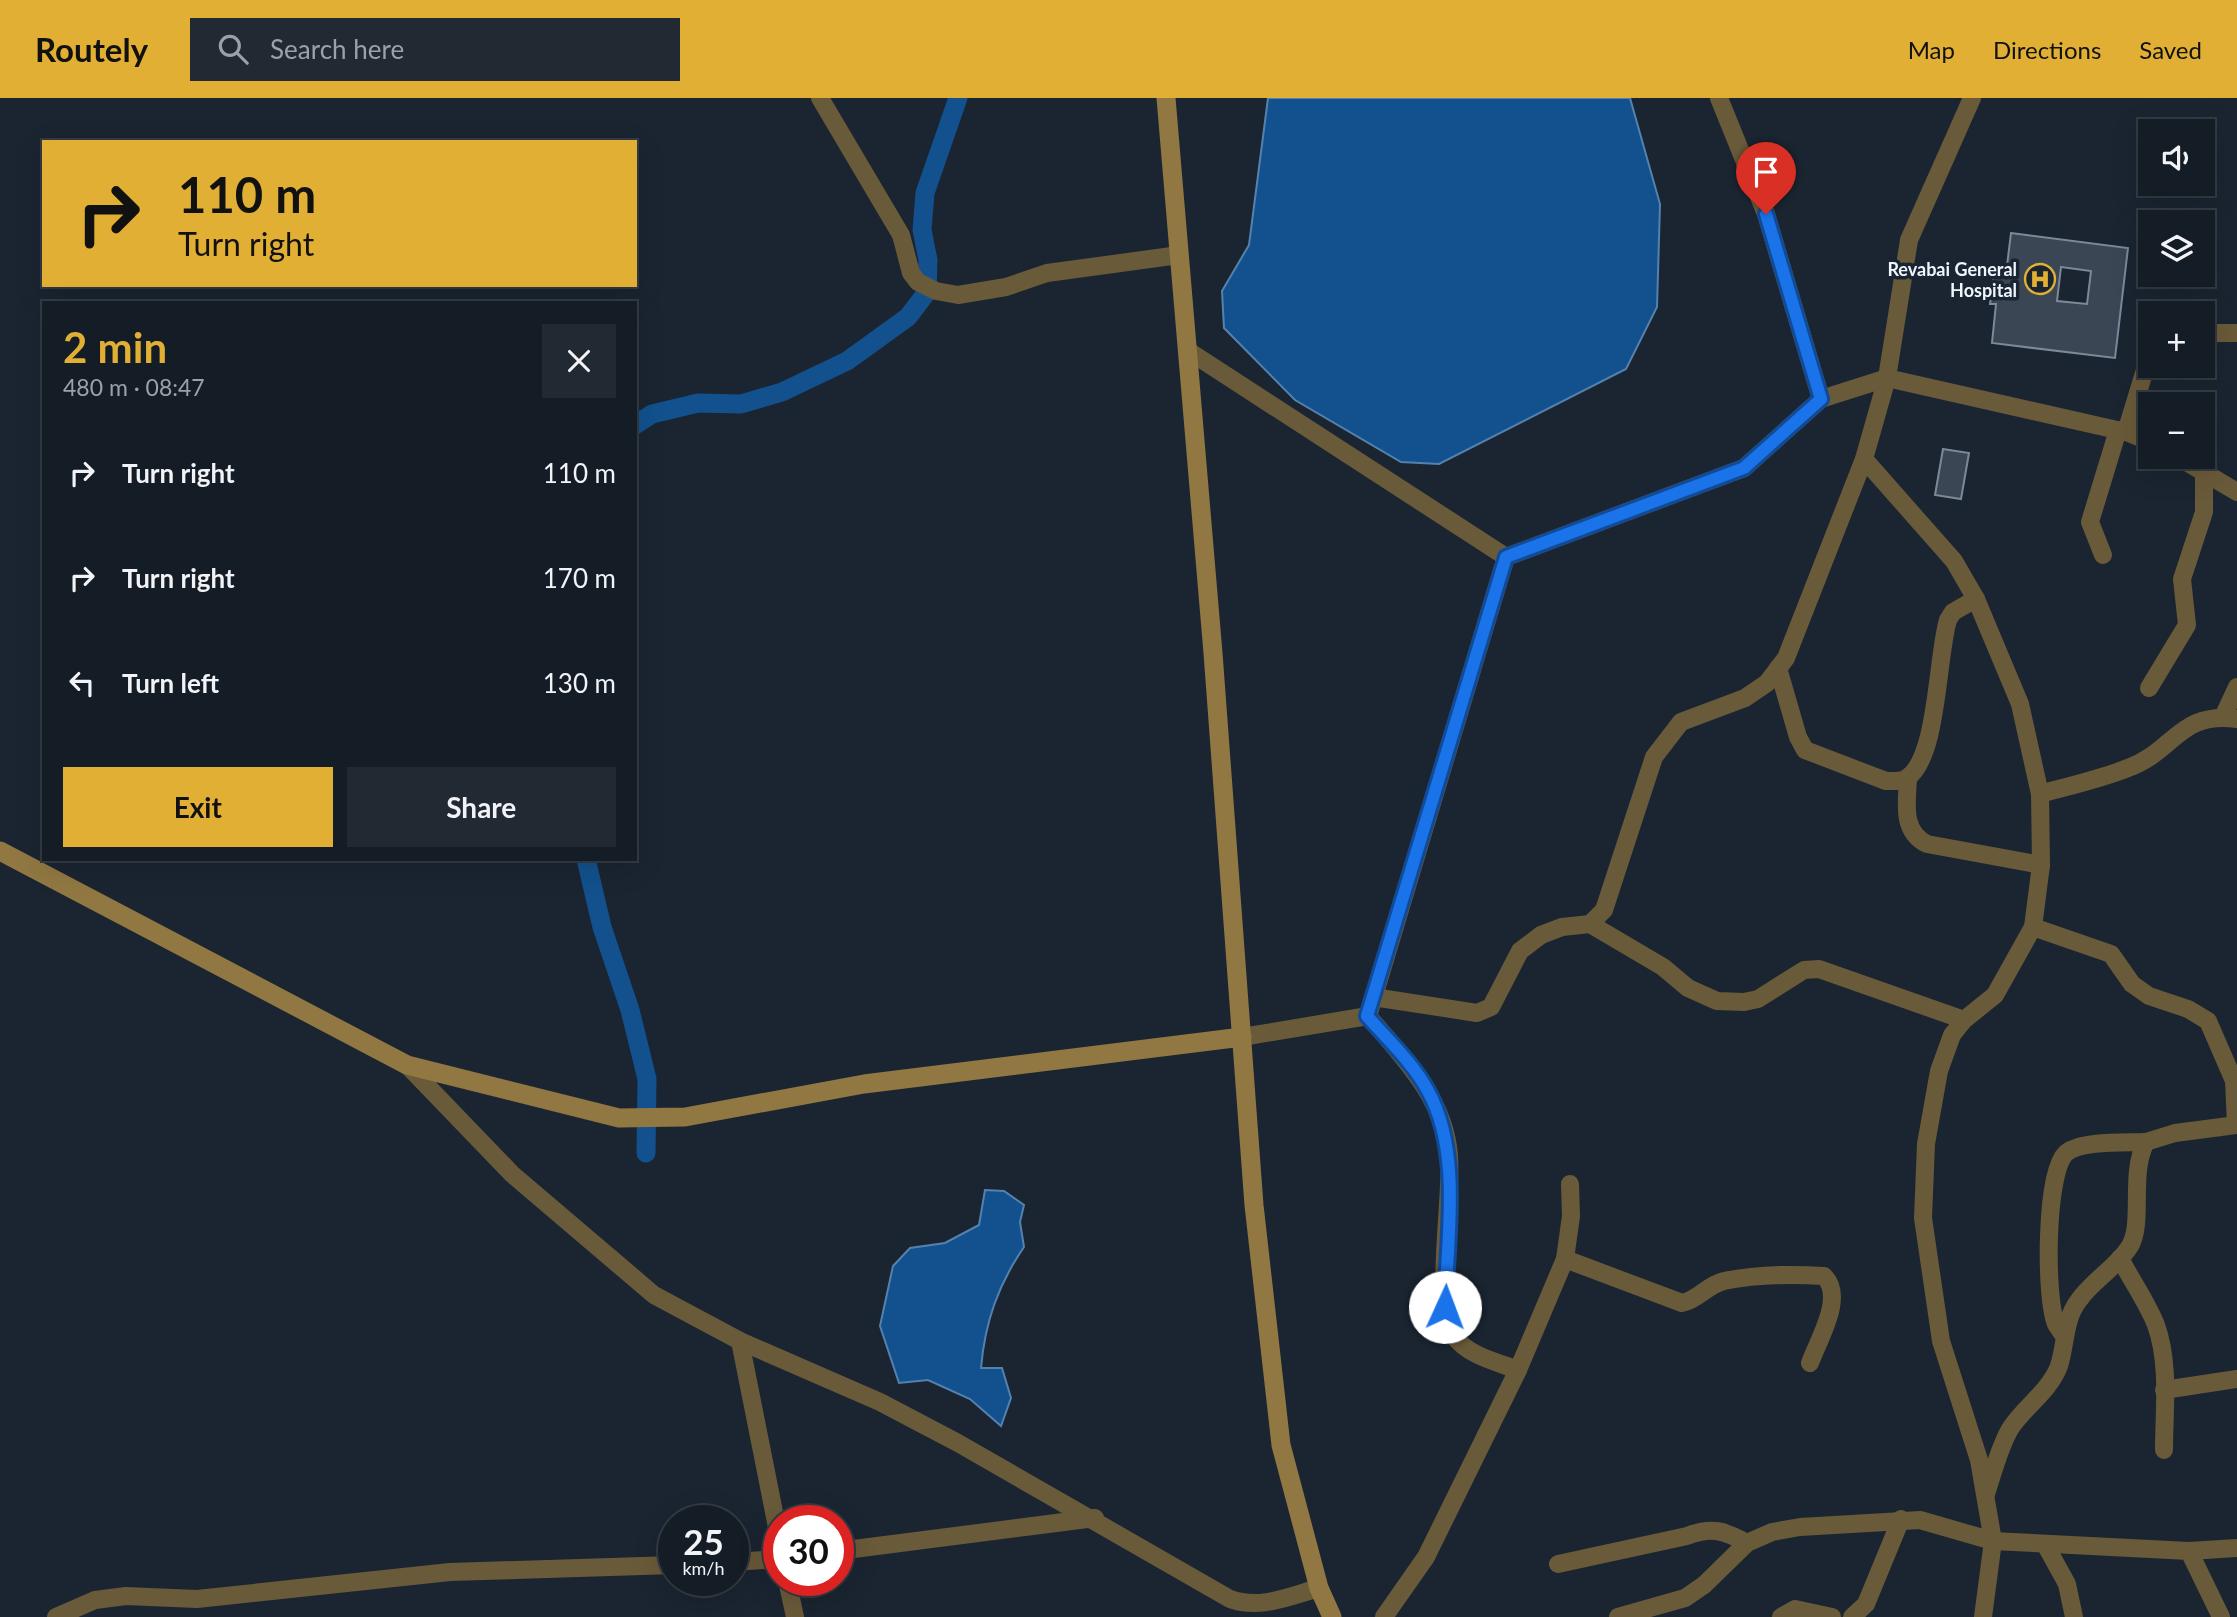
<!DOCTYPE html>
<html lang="en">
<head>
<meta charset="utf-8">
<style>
  :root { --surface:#141c25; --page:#212932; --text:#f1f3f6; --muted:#9da1a7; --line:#333a42; --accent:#e1af34 }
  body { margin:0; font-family:Lato,sans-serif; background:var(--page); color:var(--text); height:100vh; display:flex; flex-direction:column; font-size:26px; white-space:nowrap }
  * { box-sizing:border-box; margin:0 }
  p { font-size:23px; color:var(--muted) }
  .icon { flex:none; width:38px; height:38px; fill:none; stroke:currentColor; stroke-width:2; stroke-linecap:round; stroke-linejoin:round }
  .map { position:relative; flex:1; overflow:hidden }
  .panel { position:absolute; left:42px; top:203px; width:595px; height:560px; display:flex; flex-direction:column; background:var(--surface); border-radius:0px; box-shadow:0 7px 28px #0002,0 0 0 2px var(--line) }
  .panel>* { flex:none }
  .banner { position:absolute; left:42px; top:42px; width:595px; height:147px; border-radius:0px; box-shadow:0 7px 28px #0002,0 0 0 2px var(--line); background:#e1af34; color:#111; overflow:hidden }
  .controls { position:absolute; left:2138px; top:21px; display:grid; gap:14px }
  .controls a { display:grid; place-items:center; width:77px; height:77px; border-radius:0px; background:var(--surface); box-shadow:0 7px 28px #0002,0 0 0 2px var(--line); font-size:35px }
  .speed { position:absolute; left:658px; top:1407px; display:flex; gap:14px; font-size:35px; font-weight:700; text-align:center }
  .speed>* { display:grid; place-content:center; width:91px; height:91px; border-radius:50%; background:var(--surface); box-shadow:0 7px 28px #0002,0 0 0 2px var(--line); line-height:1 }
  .speed small { font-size:18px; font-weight:400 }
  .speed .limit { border:10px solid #d22; background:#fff; color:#111 }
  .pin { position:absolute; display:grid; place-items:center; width:60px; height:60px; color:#fff; margin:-72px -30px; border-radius:50% 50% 50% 0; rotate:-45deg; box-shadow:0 0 7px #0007 }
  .pin .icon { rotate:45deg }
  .me { position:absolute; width:77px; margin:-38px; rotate:2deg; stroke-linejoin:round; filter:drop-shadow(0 0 5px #0008) }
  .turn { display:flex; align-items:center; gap:24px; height:147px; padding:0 21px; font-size:32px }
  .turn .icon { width:91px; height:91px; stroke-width:2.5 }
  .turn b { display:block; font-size:49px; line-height:60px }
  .round { display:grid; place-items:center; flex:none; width:74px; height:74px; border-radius:0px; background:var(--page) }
  .headline { display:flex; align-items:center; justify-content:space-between; height:119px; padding:0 21px }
  h1 { font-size:42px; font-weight:700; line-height:52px; color:var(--accent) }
  .primary-button { display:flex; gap:14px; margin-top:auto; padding:14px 21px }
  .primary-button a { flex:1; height:80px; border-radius:0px; background:var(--accent); color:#111; font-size:28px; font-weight:700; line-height:80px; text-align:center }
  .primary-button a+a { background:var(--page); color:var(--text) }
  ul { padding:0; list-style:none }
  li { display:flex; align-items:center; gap:21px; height:105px; padding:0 21px }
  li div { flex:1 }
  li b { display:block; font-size:26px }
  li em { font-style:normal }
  header { display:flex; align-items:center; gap:42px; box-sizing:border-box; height:98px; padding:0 35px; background:var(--accent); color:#111 }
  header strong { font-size:33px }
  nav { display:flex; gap:38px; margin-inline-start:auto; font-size:24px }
  .search { width:490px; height:63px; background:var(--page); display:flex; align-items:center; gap:18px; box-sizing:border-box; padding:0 24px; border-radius:0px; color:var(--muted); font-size:26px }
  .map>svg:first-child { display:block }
</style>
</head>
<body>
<header>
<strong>Routely</strong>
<div class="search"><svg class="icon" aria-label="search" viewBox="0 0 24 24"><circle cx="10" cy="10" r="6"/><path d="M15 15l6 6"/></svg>Search here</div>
<nav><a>Map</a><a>Directions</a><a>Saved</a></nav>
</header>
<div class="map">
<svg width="2237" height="1519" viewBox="0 0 2237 1519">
  <rect width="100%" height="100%" fill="#1a2531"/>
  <!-- water -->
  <g fill="#12518d" stroke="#5482af" stroke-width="2">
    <path d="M1268 0H1630L1660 106 1657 209 1626 271 1439 366 1401 364 1295 302 1224 230 1222 193 1249 147Z"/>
    <path d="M985 1092 1004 1093 1024 1107 1020 1124 1024 1149C998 1187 985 1224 981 1270H1002L1011 1300 1001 1328 970 1301 928 1282 899 1285 880 1228 893 1168 910 1150 945 1145 979 1127Z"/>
  </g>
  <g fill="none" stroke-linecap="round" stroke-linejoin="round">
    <!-- canal -->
    <g stroke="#12518d" stroke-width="19">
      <path d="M635 327 652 316 698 305 741 306 782 294 847 263 908 219 927 194 928 162 922 132 925 95 958 0"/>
      <path d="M586 761 602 829 630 912 647 981 646 1055"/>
    </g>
  </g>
  <!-- building -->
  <g fill="#3a4653" stroke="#7c8998" stroke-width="2" fill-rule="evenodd">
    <path d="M2011 135 2128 150 2115 260 1992 245 1996 206H1990L1994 175 2006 176ZM2061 169 2091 173 2087 206 2057 203Z"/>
    <path d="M1943 351 1969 355 1961 401 1935 397Z"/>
  </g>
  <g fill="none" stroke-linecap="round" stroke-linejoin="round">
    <!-- minor -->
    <g stroke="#695a39" stroke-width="18">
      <path d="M820 0 901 137 911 175 918 184 936 193 958 197 1006 189 1047 175 1179 157"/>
      <path d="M1719 0 1766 116 1821 301"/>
      <path d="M2203 235H2237"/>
      <path d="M1187 252 1506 459"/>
      <path d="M2126 334 2151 252"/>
      <path d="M2178 359 2237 394"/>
      <path d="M1864 361 1954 463 1976 501 2020 606 2040 696 2041 767 2033 829 1995 897 1964 922 1952 937 1939 973 1926 1046 1923 1120 1941 1243 1979 1362 1993 1443 1983 1519"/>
      <path d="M2103 457 2090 424 2118 332"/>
      <path d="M1778 570 1798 639 1805 652 1886 683C1893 683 1901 684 1907 680 1938 660 1937 558 1948 522L1953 514 1976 501"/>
      <path d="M2149 590 2187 527 2182 481 2204 414V373"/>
      <path d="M2223 619 2237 589"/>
      <path d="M1908 680C1907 705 1901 733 1927 746L2041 767"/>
      <path d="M2040 696C2069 688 2100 681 2128 670 2175 653 2179 613 2237 621"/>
      <path d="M1590 826 1663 869 1688 890 1717 903 1744 904 1758 901 1804 872 1819 871 1964 922"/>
      <path d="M2033 829 2111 856 2132 886 2149 898 2188 911 2208 923 2234 983 2236 1026"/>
      <path d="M1373 899 1477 915 1491 909 1520 853 1541 837 1562 829 1590 826 1604 812 1654 659 1681 624 1745 600 1767 585 1786 560 1864 361 1887 280 2126 334 2151 344"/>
      <path d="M1368 918C1403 959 1445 1001 1449 1058 1453 1098 1433 1209 1454 1238 1468 1258 1497 1264 1518 1272"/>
      <path d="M1242 939 1368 918 1506 459 1744 370 1821 301 1887 280 1909 142 1972 0"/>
      <path d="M407 967 512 1076 654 1197 740 1243 880 1304 958 1345 1230 1501C1260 1512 1290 1498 1319 1490"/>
      <path d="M2120 1160C2131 1182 2147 1204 2156 1227 2170 1266 2164 1312 2164 1352"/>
      <path d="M1565 1161 1682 1205C1698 1202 1707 1187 1724 1183 1754 1177 1793 1176 1824 1178 1845 1199 1819 1240 1810 1265"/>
      <path d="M2065 1239C2062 1235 2058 1230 2056 1226 2045 1199 2045 1075 2066 1055 2081 1042 2127 1045 2146 1044"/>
      <path d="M740 1243 779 1439"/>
      <path d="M2164 1292 2237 1281"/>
      <path d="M1986 1396C1993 1375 1999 1350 2010 1331 2024 1309 2049 1294 2059 1268 2066 1246 2064 1221 2079 1202 2093 1182 2117 1169 2130 1148 2144 1124 2129 1075 2146 1044L2175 1035 2237 1027"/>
      <path d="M2045 1446 2067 1486 2074 1519"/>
      <path d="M838 1453 1095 1420"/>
      <path d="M2189 1453 2221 1519"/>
      <path d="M733 1464 779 1461"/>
      <path d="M1558 1466 1687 1438C1712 1428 1725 1433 1747 1445"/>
      <path d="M787 1482 795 1519"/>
      <path d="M56 1519 95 1502 126 1498 197 1501 450 1474 674 1467"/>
      <path d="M1384 1519 1426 1459 1518 1272 1565 1161 1571 1118 1570 1086"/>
      <path d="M1618 1519 1685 1500 1704 1487 1747 1445 1772 1434 1800 1429 1920 1422 1993 1443 2189 1453 2237 1450"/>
      <path d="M1781 1519 1795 1511 1832 1519"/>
      <path d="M1852 1519 1866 1506 1901 1421"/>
    </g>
    <!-- secondary -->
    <g stroke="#917842" stroke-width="19">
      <path d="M1166 0 1213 555 1254 1107 1281 1347 1319 1490 1332 1519"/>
      <path d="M0 753 407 967 619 1020 685 1019 864 986 1242 939"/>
    </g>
  </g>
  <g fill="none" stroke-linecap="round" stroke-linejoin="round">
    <!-- route casing -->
    <g stroke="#114b97" stroke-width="18">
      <path id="route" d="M1445 1209C1447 1141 1462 1054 1428 993 1413 965 1388 942 1367 918L1506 459 1744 370 1821 301 1766 116"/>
    </g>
    <!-- route -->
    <use href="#route" stroke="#1a73e8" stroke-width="12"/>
  </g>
  <!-- icons -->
  <defs>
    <g id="hospital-ring" transform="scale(1.575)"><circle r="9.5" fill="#1a2531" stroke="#e1af34" stroke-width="1.5"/><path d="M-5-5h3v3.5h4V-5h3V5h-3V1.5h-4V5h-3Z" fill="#e1af34"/></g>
  </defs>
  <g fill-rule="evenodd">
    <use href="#hospital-ring" x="2040" y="181"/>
  </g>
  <g text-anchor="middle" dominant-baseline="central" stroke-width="7" stroke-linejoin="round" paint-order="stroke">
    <!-- poi labels -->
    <g font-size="18" font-weight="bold" fill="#eef5fd" stroke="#1a2531" text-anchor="end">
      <text x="2017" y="171">Revabai General<tspan x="2017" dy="21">Hospital</tspan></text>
    </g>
  </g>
</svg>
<div class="controls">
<a><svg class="icon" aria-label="sound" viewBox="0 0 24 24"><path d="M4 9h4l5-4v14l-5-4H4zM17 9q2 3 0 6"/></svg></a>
<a><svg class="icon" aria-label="layers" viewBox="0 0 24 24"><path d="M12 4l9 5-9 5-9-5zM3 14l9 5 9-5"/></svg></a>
<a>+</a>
<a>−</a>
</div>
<div class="speed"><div>25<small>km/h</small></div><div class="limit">30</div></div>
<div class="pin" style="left:1766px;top:116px;background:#d93025"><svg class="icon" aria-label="arrive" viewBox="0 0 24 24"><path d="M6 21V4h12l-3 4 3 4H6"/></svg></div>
<svg class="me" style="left:1445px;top:1209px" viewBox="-20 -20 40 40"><circle r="19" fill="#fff"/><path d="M0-13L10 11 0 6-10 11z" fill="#1a73e8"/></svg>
<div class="banner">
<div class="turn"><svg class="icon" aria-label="right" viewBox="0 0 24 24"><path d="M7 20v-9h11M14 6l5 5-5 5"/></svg><div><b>110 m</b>Turn right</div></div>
</div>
<section class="panel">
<div class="headline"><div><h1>2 min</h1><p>480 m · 08:47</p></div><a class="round"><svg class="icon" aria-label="close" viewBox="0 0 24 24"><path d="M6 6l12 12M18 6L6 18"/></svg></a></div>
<ul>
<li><svg class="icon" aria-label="right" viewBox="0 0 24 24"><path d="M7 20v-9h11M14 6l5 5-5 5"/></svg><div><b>Turn right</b></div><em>110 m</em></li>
<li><svg class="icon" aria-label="right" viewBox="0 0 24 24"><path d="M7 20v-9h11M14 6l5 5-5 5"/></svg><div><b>Turn right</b></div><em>170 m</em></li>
<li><svg class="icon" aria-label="left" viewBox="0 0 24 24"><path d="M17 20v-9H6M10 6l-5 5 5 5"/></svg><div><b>Turn left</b></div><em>130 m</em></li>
</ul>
<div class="primary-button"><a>Exit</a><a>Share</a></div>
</section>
</div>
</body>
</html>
